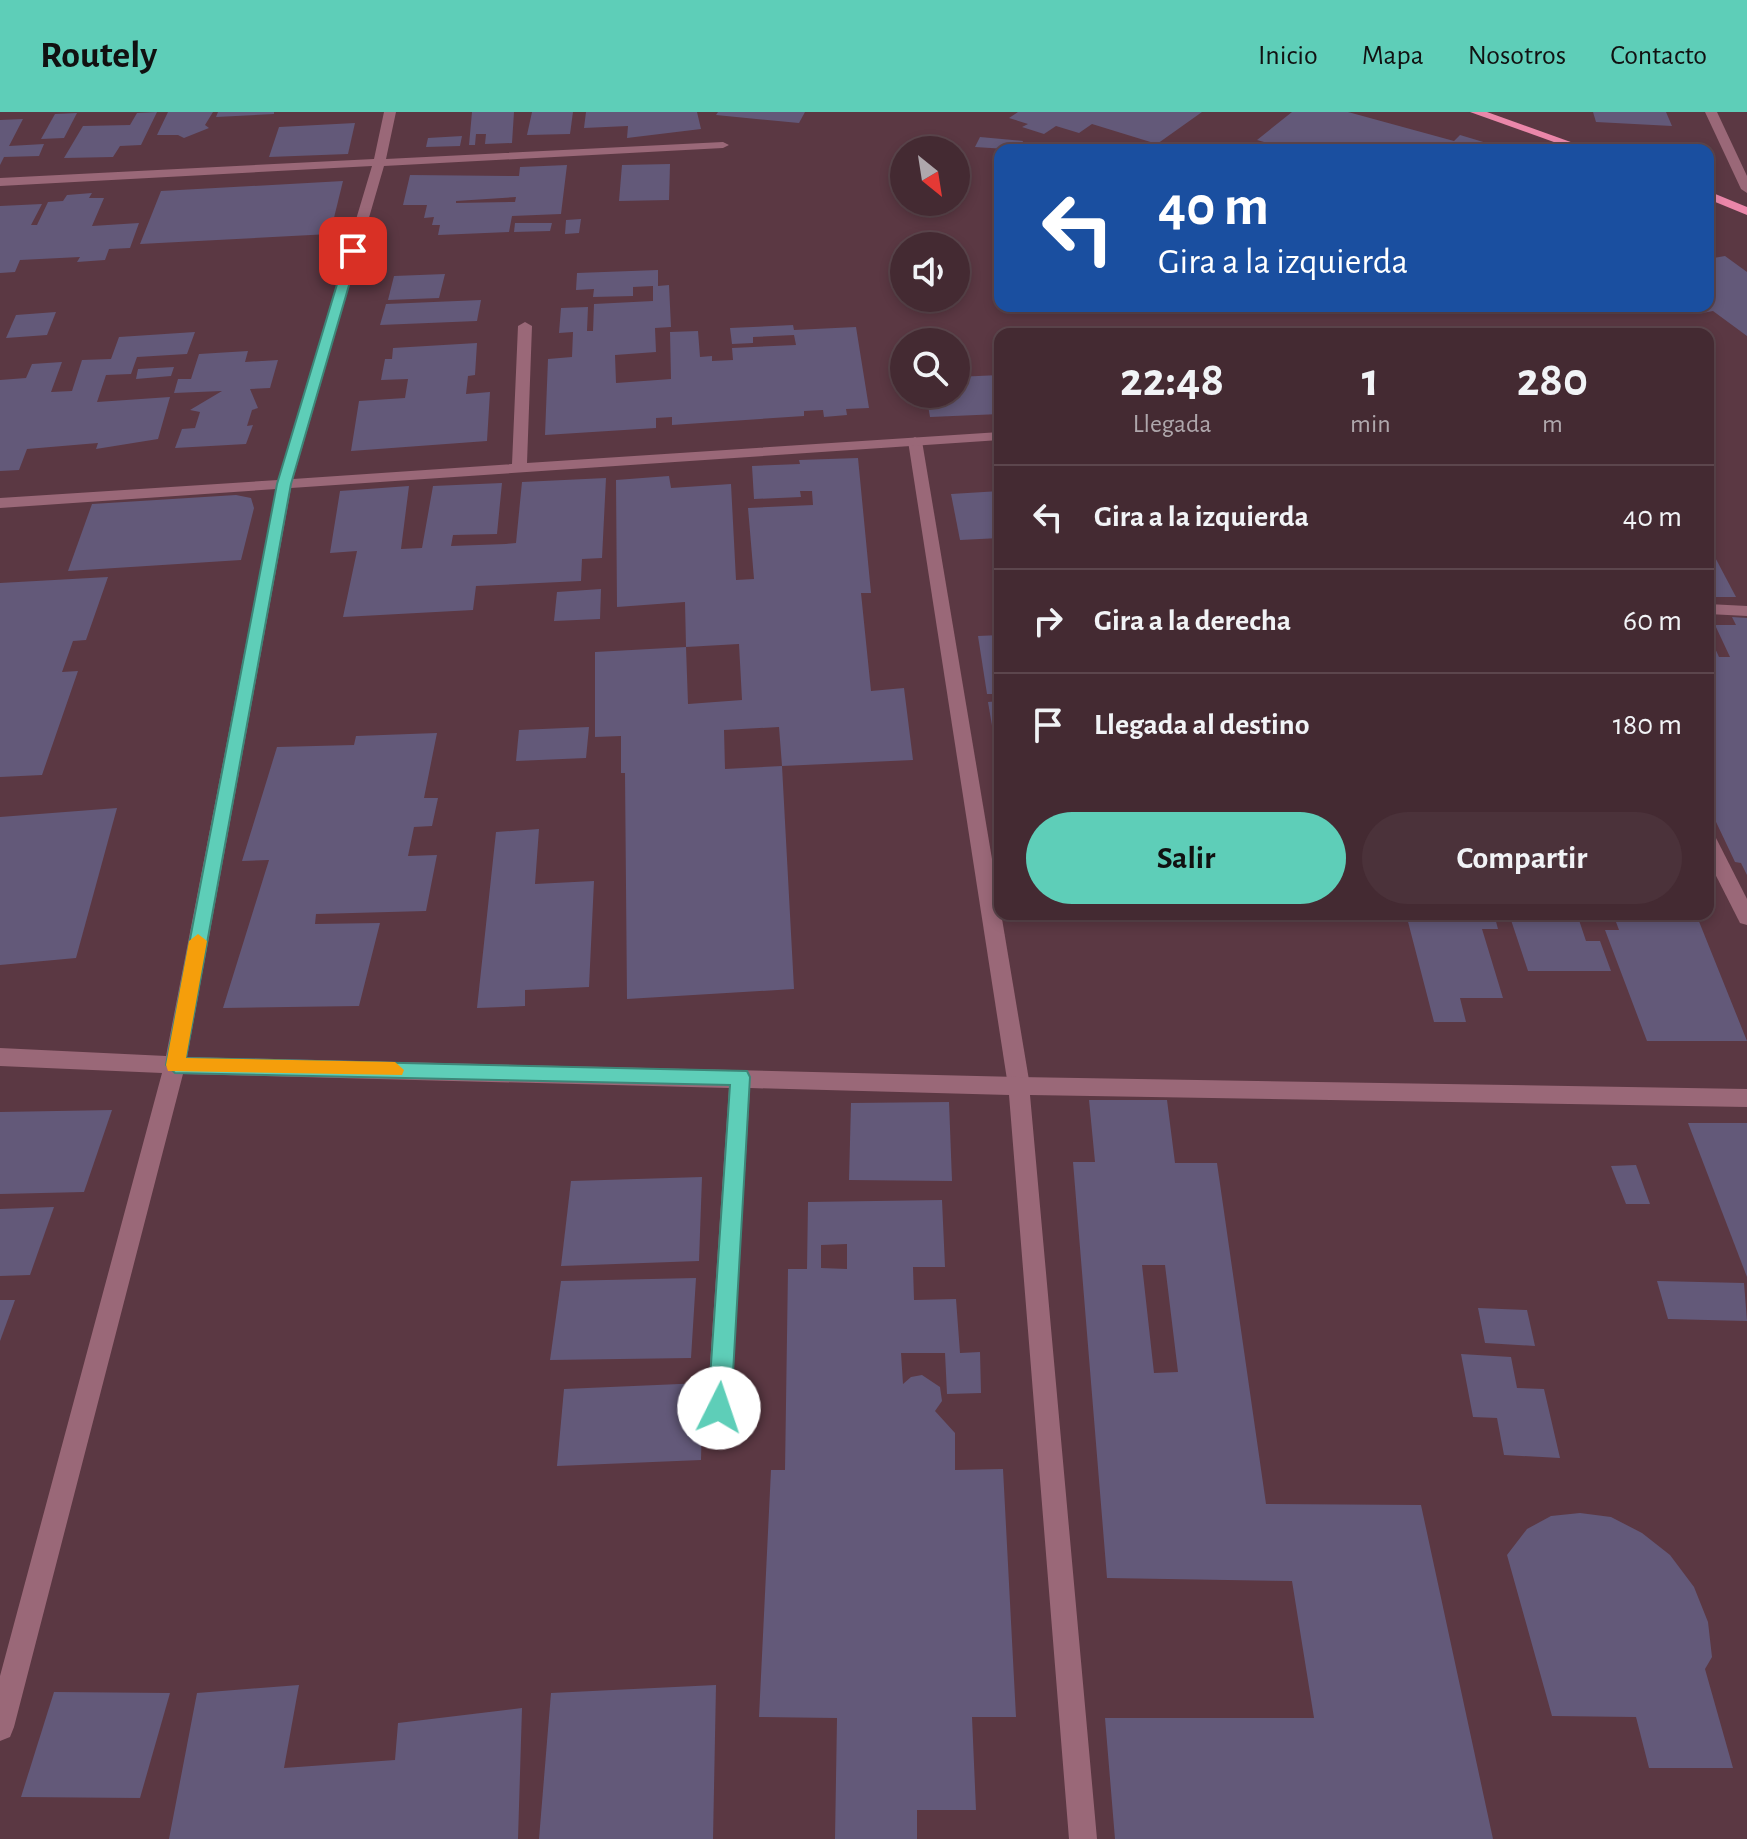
<!DOCTYPE html>
<html lang="es">
<head>
<meta charset="utf-8">
<style>
  :root { --surface:#442a32; --page:#4b323a; --text:#f1f3f6; --muted:#afa7ac; --line:#5c464d; --accent:#5eceb8 }
  body { margin:0; font-family:"Alegreya Sans",sans-serif; background:var(--page); color:var(--text); height:100vh; display:flex; flex-direction:column; font-size:30px; white-space:nowrap }
  * { box-sizing:border-box; margin:0 }
  p { font-size:26px; color:var(--muted) }
  .icon { flex:none; width:44px; height:44px; fill:none; stroke:currentColor; stroke-width:2; stroke-linecap:round; stroke-linejoin:round }
  .map { position:relative; flex:1; overflow:hidden }
  .sheet { position:absolute; left:994px; top:216px; width:720px; height:592px; display:flex; flex-direction:column; background:var(--surface); border-radius:16px; box-shadow:0 4px 12px #0003,0 0 0 2px var(--line) }
  .sheet>* { flex:none }
  .guide { position:absolute; left:994px; top:32px; width:720px; height:168px; border-radius:16px; box-shadow:0 4px 12px #0003,0 0 0 2px var(--line); background:#1a4fa0; color:#fff; overflow:hidden }
  .needle { width:52px; rotate:150deg }
  .buttons { position:absolute; left:890px; top:24px; display:grid; gap:16px }
  .buttons a { display:grid; place-items:center; width:80px; height:80px; border-radius:50%; background:var(--surface); box-shadow:0 4px 12px #0003,0 0 0 2px var(--line); font-size:40px }
  .pin { position:absolute; display:grid; place-items:center; width:68px; height:68px; color:#fff; margin:-34px; border-radius:16px; box-shadow:0 4px 12px #0006 }
  .me { position:absolute; width:88px; margin:-44px; rotate:4deg; stroke-linejoin:round; filter:drop-shadow(0 0 6px #0008) }
  .turn { display:flex; align-items:center; gap:28px; height:168px; padding:0 32px; font-size:36px }
  .turn .icon { width:104px; height:104px; stroke-width:2.5 }
  .turn b { display:block; font-size:56px; line-height:68px }
  .eta { display:flex; justify-content:space-evenly; align-items:center; height:136px; text-align:center }
  .eta b { font-size:48px; font-weight:700; line-height:56px }
  .action { display:flex; gap:16px; margin-top:auto; padding:16px 32px }
  .action a { flex:1; height:92px; border-radius:48px; background:var(--accent); color:#111; font-size:32px; font-weight:700; line-height:92px; text-align:center }
  .action a+a { background:var(--page); color:var(--text) }
  ul { padding:0; list-style:none }
  li { display:flex; align-items:center; gap:24px; height:104px; padding:0 32px; border-top:2px solid var(--line) }
  li div { flex:1 }
  li b { display:block; font-size:30px }
  li em { font-style:normal }
  header { display:flex; align-items:center; gap:48px; box-sizing:border-box; height:112px; padding:0 40px; background:var(--accent); color:#111 }
  header strong { font-size:38px }
  nav { display:flex; gap:44px; margin-inline-start:auto; font-size:28px }
  .map>svg:first-child { display:block }
</style>
</head>
<body>
<header>
<strong>Routely</strong>
<nav><a>Inicio</a><a>Mapa</a><a>Nosotros</a><a>Contacto</a></nav>
</header>
<div class="map">
<svg width="1747" height="1727" viewBox="0 0 1747 1727">
  <rect width="100%" height="100%" fill="#5b3843"/>
  <!-- building -->
  <g fill="#635979" fill-rule="evenodd">
    <path d="M157 0 141 33 120 34 113 45 64 46 83 14 130 13 137 1Z"/>
    <path d="M168 0H213L205 13 209 16 184 26 178 23H157Z"/>
    <path d="M218 0H274V2L216 5Z"/>
    <path d="M472 0H514L512 31 485 32 486 22H476L475 33H469Z"/>
    <path d="M532 0H573L570 22 527 23Z"/>
    <path d="M586 0H697L701 17 627 26 628 14 584 16Z"/>
    <path d="M718 0H805L799 11 716 3Z"/>
    <path d="M1018 0H1202L1157 32 1092 12 1079 21 1056 14 1044 22 1022 15 1028 12 1009 6Z"/>
    <path d="M1292 0H1348L1454 29 1460 23 1510 38H1293L1257 28Z"/>
    <path d="M1593 0H1666L1672 14 1596 10Z"/>
    <path d="M77 1 64 26 41 27 55 2Z"/>
    <path d="M23 7 9 34 44 32 39 44 4 45 0 53V8Z"/>
    <path d="M355 11 348 42 269 45 279 15Z"/>
    <path d="M462 24 460 34 426 35 428 26Z"/>
    <path d="M980 25 1023 29 1020 38 975 35Z"/>
    <path d="M670 52 669 88 619 89 622 53Z"/>
    <path d="M567 53 561 102 512 104 509 120 438 123 440 113H432L434 105 424 106 427 93H403L410 63 519 64 520 55ZM516 85 515 90 456 91V89Z"/>
    <path d="M343 69 330 122 140 132 161 79Z"/>
    <path d="M92 81 89 86H104L92 114 139 111 130 136 109 137 105 148 77 150 80 145 20 148 15 160 0 161V94L42 92 31 113H37L48 90 63 89 67 83Z"/>
    <path d="M581 107 579 121 565 122 566 108Z"/>
    <path d="M515 111H552L550 119 514 120Z"/>
    <path d="M1725 144 1747 160V224L1713 199 1697 202 1686 194H1708V161L1711 160 1708 147Z"/>
    <path d="M658 158V174L669 173 671 215 655 216 656 240 615 243 616 271 671 267 670 220 698 219 700 245 712 244V249L733 248 732 236 796 233 794 223 753 225V231L732 232 730 216 793 213 794 218 856 215 869 296 846 297 847 303 824 305 823 298 804 299V304L672 313V305L656 306V316L545 323 548 247 572 245 573 220 559 221 561 196 588 195 587 219H593L594 192 653 189V174L633 175V184L593 185 594 177 576 178 577 161Z"/>
    <path d="M445 162 439 186 388 188 394 164Z"/>
    <path d="M481 188 477 209 380 213 386 192Z"/>
    <path d="M56 200 47 223 6 226 16 203Z"/>
    <path d="M195 220 187 242 137 245 131 262 106 263 97 290 170 285 158 327 96 337 98 331 27 337 19 358 0 359V268L26 266 32 252 62 250 51 280 72 279 82 248 111 247 119 225Z"/>
    <path d="M477 231 475 263 468 264 466 282 490 280 487 329 351 339 359 289 405 286 408 267 381 268 385 247H392L393 236Z"/>
    <path d="M248 239 245 250 278 248 270 276 250 277 258 296 252 298 247 314 253 313 246 332 175 336 182 317 195 316 200 300 190 298 222 279 174 281 178 267H191L199 242Z"/>
    <path d="M174 255 171 264 136 267 138 257Z"/>
    <path d="M1000 263V302L930 305 926 282H956V265Z"/>
    <path d="M858 346 871 481H861L871 579 904 576 913 648 782 654 779 615 724 618 725 657 782 654 794 877 627 887 625 661H621V624L595 625V540L686 535 688 592 742 588 739 532 686 535 685 490 617 495 616 368 669 364 671 376 731 372 736 468 754 467 748 396 813 393 812 379H800L801 385 754 387 752 354 800 352 799 348Z"/>
    <path d="M606 366 602 446 582 447 581 469 476 474 473 498 343 505 357 439 330 441 340 379 409 374 401 437 422 436 433 374 502 371 497 422 453 423 451 434 506 432 516 431 522 370Z"/>
    <path d="M1000 379V426L960 428 951 382Z"/>
    <path d="M236 383 251 386 254 396 241 448 68 459 92 392Z"/>
    <path d="M1708 432 1736 485H1708Z"/>
    <path d="M108 465 86 528 73 529 62 560 78 559 42 663 0 665V471Z"/>
    <path d="M601 477 600 507 554 509 557 480Z"/>
    <path d="M1732 505 1747 506V763L1741 751 1735 750 1708 693V521L1719 545H1730L1715 513H1736Z"/>
    <path d="M1000 523V582H987L978 524Z"/>
    <path d="M1000 589V642L997 643 988 590Z"/>
    <path d="M589 615 586 646 516 649 519 618Z"/>
    <path d="M437 621 424 686H438L432 714 414 715 408 744 437 743 426 799 316 802 315 812 380 811 359 894 223 896 269 748 242 749 277 635 354 633 356 624Z"/>
    <path d="M117 696 76 846 0 853V705Z"/>
    <path d="M539 717 535 772 594 769 589 875 525 878V894L477 896 496 720Z"/>
    <path d="M1406 802H1494L1498 817H1482L1503 886H1460L1466 910H1434Z"/>
    <path d="M1509 802H1577L1586 829H1600L1611 859H1528Z"/>
    <path d="M1613 802H1696L1747 929H1647L1605 818H1619Z"/>
    <path d="M1089 988H1167L1175 1051H1217L1266 1392 1421 1393 1493 1727H1115L1105 1606H1314L1292 1469 1107 1466 1073 1050H1095ZM1142 1153H1165L1178 1260 1154 1261Z"/>
    <path d="M949 990 952 1069 849 1068 851 991Z"/>
    <path d="M112 998 84 1080 0 1082V1000Z"/>
    <path d="M1688 1011H1747V1165Z"/>
    <path d="M1636 1053 1650 1092H1626L1611 1054Z"/>
    <path d="M702 1065 699 1149 561 1154 571 1069Z"/>
    <path d="M942 1088 945 1155H913L914 1188 956 1187 960 1241 980 1240 981 1281 947 1282 945 1241H901L903 1272 911 1265 922 1263 940 1275 942 1289 935 1299 955 1321V1358L1003 1357 1016 1605H972L976 1698H917V1727H835L837 1606 759 1605 771 1358H785L788 1157H807L808 1090ZM847 1132V1157L821 1156V1133Z"/>
    <path d="M54 1095 30 1163 0 1164V1097Z"/>
    <path d="M696 1166 691 1246 550 1248 561 1169Z"/>
    <path d="M1657 1169 1744 1171 1747 1209 1668 1207Z"/>
    <path d="M0 1188H15L0 1229Z"/>
    <path d="M1478 1196 1527 1198 1535 1234 1485 1231Z"/>
    <path d="M1461 1242 1511 1245 1517 1276 1544 1277 1560 1346 1504 1343 1497 1306 1473 1305Z"/>
    <path d="M703 1271 701 1348 557 1354 564 1277Z"/>
    <path d="M1580 1401 1611 1405 1642 1421 1670 1443 1694 1475 1708 1510 1712 1545 1705 1557 1733 1656H1649L1636 1605 1552 1604 1507 1443 1527 1417 1551 1404Z"/>
    <path d="M299 1573 284 1656 395 1648 398 1611 522 1596 518 1727H169L197 1581Z"/>
    <path d="M716 1573 713 1727H539L551 1581Z"/>
    <path d="M54 1580 170 1581 140 1686 21 1685Z"/>
  </g>
  <g fill="none" stroke-linecap="round" stroke-linejoin="round">
    <!-- service -->
    <path fill="#9a6878" fill-rule="evenodd" d="M915 325 922 329 1030 974 1026 980 1019 983 1012 980 1008 974 908 329Z"/>
    <!-- minor -->
    <g fill="#9a6878" fill-rule="evenodd">
      <path d="M384 0H396L386 47 723 30 729 33 723 36 384 54 293 367 512 352 518 214 525 210 532 214 527 351 1000 320V328L291 376 187 945 1019 965 1747 977V995L1030 983 1097 1727H1069L1009 983 750 976 731 1296 728 1304 719 1308 710 1304 707 1296 729 976 183 962 14 1615 10 1625 0 1629V1564L162 961 0 954V936L166 944 276 377 0 396V386L278 368 372 54 0 74V66L374 47Z"/>
      <path d="M1705 0H1717L1747 64V81L1741 77Z"/>
      <path d="M1708 492 1747 494V504L1708 502Z"/>
      <path d="M1708 722 1715 724 1747 787V813L1740 811 1708 748Z"/>
    </g>
    <!-- primary -->
    <g fill="#eb87aa" fill-rule="evenodd">
      <path d="M1470 0H1487L1593 38H1576Z"/>
      <path d="M1708 79 1747 95V103L1708 87Z"/>
    </g>
  </g>
  <!-- route -->
  <path fill="#5eceb8" stroke="#3d8678" stroke-width="2" d="M353 135 359 139 291 372 186 946 747 959 750 965 731 1296 727 1304 719 1307 712 1304 708 1296 730 973 175 961 166 953 277 372 347 139Z"/>
  <!-- slow -->
  <path fill="#f59e0b" d="M198 822 207 829 186 946 395 950 404 958 402 963 168 959 166 953 189 829Z"/>
</svg>
<div class="buttons">
<a><svg class="needle" viewBox="-14 -14 28 28"><path d="M0-13l5 13h-10z" fill="#e53935"/><path d="M0 13l5-13h-10z" fill="#afa7ac"/></svg></a>
<a><svg class="icon" aria-label="sound" viewBox="0 0 24 24"><path d="M4 9h4l5-4v14l-5-4H4zM17 9q2 3 0 6"/></svg></a>
<a><svg class="icon" aria-label="search" viewBox="0 0 24 24"><circle cx="10" cy="10" r="6"/><path d="M15 15l6 6"/></svg></a>
</div>
<div class="pin" style="left:353px;top:139px;background:#d93025"><svg class="icon" aria-label="arrive" viewBox="0 0 24 24"><path d="M6 21V4h12l-3 4 3 4H6"/></svg></div>
<svg class="me" style="left:719px;top:1296px" viewBox="-20 -20 40 40"><circle r="19" fill="#fff"/><path d="M0-13L10 11 0 6-10 11z" fill="#5eceb8"/></svg>
<div class="guide">
<div class="turn"><svg class="icon" aria-label="left" viewBox="0 0 24 24"><path d="M17 20v-9H6M10 6l-5 5 5 5"/></svg><div><b>40 m</b>Gira a la izquierda</div></div>
</div>
<section class="sheet">
<div class="eta">
<div><b>22:48</b><p>Llegada</p></div>
<div><b>1</b><p>min</p></div>
<div><b>280</b><p>m</p></div>
</div>
<ul>
<li><svg class="icon" aria-label="left" viewBox="0 0 24 24"><path d="M17 20v-9H6M10 6l-5 5 5 5"/></svg><div><b>Gira a la izquierda</b></div><em>40 m</em></li>
<li><svg class="icon" aria-label="right" viewBox="0 0 24 24"><path d="M7 20v-9h11M14 6l5 5-5 5"/></svg><div><b>Gira a la derecha</b></div><em>60 m</em></li>
<li><svg class="icon" aria-label="arrive" viewBox="0 0 24 24"><path d="M6 21V4h12l-3 4 3 4H6"/></svg><div><b>Llegada al destino</b></div><em>180 m</em></li>
</ul>
<div class="action"><a>Salir</a><a>Compartir</a></div>
</section>
</div>
</body>
</html>
